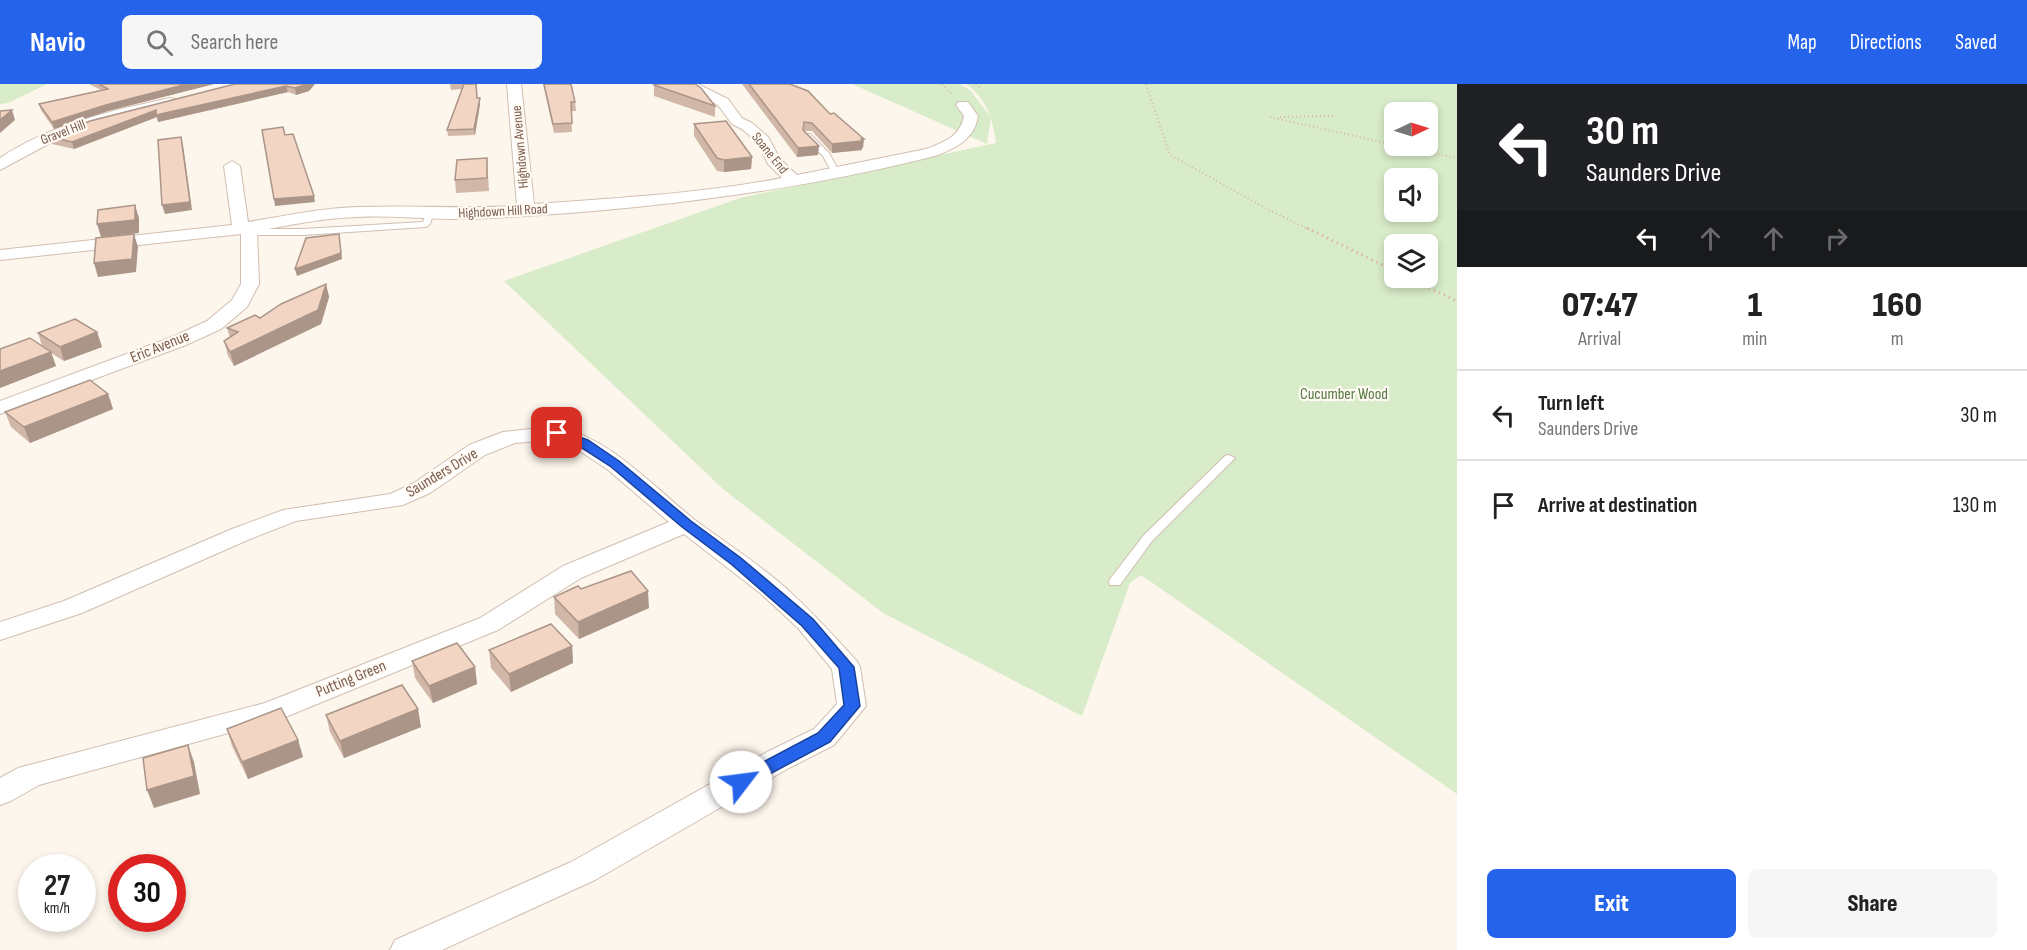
<!DOCTYPE html>
<html lang="en">
<head>
<meta charset="utf-8">
<style>
  :root { --surface:#fff; --page:#f6f6f6; --text:#222; --muted:#767676; --line:#e0e0e0; --accent:#2563eb }
  body { margin:0; font-family:"Sofia Sans Condensed",sans-serif; background:var(--page); color:var(--text); height:100vh; display:flex; flex-direction:column; font-size:22px; white-space:nowrap }
  * { box-sizing:border-box; margin:0 }
  p { font-size:20px; color:var(--muted) }
  .icon { flex:none; width:33px; height:33px; fill:none; stroke:currentColor; stroke-width:2; stroke-linecap:round; stroke-linejoin:round }
  .map { position:relative; flex:1; overflow:hidden }
  .sheet { display:flex; flex-direction:column; background:var(--surface); width:570px }
  .sheet>* { flex:none }
  .hud { background:#202124; color:#fff; overflow:hidden }
  .needle { width:39px; rotate:86deg }
  .controls { position:absolute; left:1384px; top:18px; display:grid; gap:12px }
  .controls a { display:grid; place-items:center; width:54px; height:54px; border-radius:9px; background:var(--surface); box-shadow:0 3px 9px #0003; font-size:30px }
  .speed { position:absolute; left:18px; top:770px; display:flex; gap:12px; font-size:30px; font-weight:700; text-align:center }
  .speed>* { display:grid; place-content:center; width:78px; height:78px; border-radius:50%; background:var(--surface); box-shadow:0 3px 9px #0003; line-height:1 }
  .speed small { font-size:15px; font-weight:400 }
  .speed .limit { border:9px solid #d22; background:#fff; color:#111 }
  .pin { position:absolute; display:grid; place-items:center; width:51px; height:51px; color:#fff; margin:-26px; border-radius:12px; box-shadow:0 3px 9px #0006 }
  .me { position:absolute; width:66px; margin:-33px; rotate:60deg; stroke-linejoin:round; filter:drop-shadow(0 0 4px #0008) }
  .turn { display:flex; align-items:center; gap:21px; height:126px; padding:0 30px; font-size:27px }
  .turn .icon { width:78px; height:78px; stroke-width:2.5 }
  .turn b { display:block; font-size:42px; line-height:51px }
  .lanes { display:flex; align-items:center; height:57px; padding:0 30px; background:#0003; justify-content:center; gap:30px; direction:ltr }
  .lanes .off { opacity:.35 }
  .eta { display:flex; justify-content:space-evenly; align-items:center; height:102px; text-align:center }
  .eta b { font-size:36px; font-weight:800; line-height:42px }
  .action { display:flex; gap:12px; margin-top:auto; padding:12px 30px }
  .action a { flex:1; height:69px; border-radius:9px; background:var(--accent); color:#fff; font-size:24px; font-weight:800; line-height:69px; text-align:center }
  .action a+a { background:var(--page); color:var(--text) }
  ul { padding:0; list-style:none }
  li { display:flex; align-items:center; gap:18px; height:90px; padding:0 30px; border-top:2px solid var(--line) }
  li div { flex:1 }
  li b { display:block; font-size:22px }
  li em { font-style:normal }
  header { display:flex; align-items:center; gap:36px; box-sizing:border-box; height:84px; padding:0 30px; background:var(--accent); color:#fff }
  header strong { font-size:28px }
  nav { display:flex; gap:33px; margin-inline-start:auto; font-size:21px }
  .search { width:420px; height:54px; background:var(--page); display:flex; align-items:center; gap:15px; box-sizing:border-box; padding:0 21px; border-radius:9px; color:var(--muted); font-size:22px }
  main { display:flex; flex:1; min-height:0 }
  .map>svg:first-child { display:block }
</style>
</head>
<body>
<header>
<strong>Navio</strong>
<div class="search"><svg class="icon" aria-label="search" viewBox="0 0 24 24"><circle cx="10" cy="10" r="6"/><path d="M15 15l6 6"/></svg>Search here</div>
<nav><a>Map</a><a>Directions</a><a>Saved</a></nav>
</header>
<main>
<div class="map">
<svg width="1457" height="866" viewBox="0 0 1457 866">
  <rect width="100%" height="100%" fill="#fdf6ec"/>
  <!-- green -->
  <g fill="#d8ecc9" fill-rule="evenodd">
    <path d="M0 0H47L8 19 0 20Z"/>
    <path d="M852 0H960L971 7 991 34 987 60Z"/>
    <path d="M966 0H1457V710L1141 491 1130 499 1082 632 883 529 723 405 504 197 740 114 996 59C993 35 987 15 966 0ZM1395 28H1428V62H1395ZM1395 94H1428V128H1395ZM1395 160H1428V194H1395Z"/>
  </g>
  <g fill="none" stroke-linecap="round" stroke-linejoin="round">
    <!-- lane casing -->
    <g stroke="#d1beb0" stroke-width="2">
      <g id="lane">
        <path d="M804 50H810L829 69 839 87 838 89H832L823 72 804 54Z"/>
        <path d="M427 126 434 128 430 140 426 143 303 151H249L245 148 249 145H303L423 138Z"/>
        <path d="M1229 371 1235 374 1152 457 1120 501H1110L1109 498 1110 495 1144 451 1225 372Z"/>
      </g>
    </g>
    <!-- street casing -->
    <g stroke="#d1beb0" stroke-width="2">
      <g id="street">
        <path d="M507 0H521L534 120C616 114 700 110 782 94L768 80 757 58 742 45 732 40 718 21 681 0H698L728 15 742 34 752 39 768 53 780 75 797 91 926 65C944 58 960 53 964 32L956 21 958 18H968L978 32C974 56 956 64 935 72 784 110 627 128 471 135 433 136 395 131 357 133 323 134 290 141 257 147L259 200 247 223 221 245 186 261 0 330V317L172 253 207 237 232 216 241 200V150L0 176V166L232 141 224 82 232 77 240 82 248 138C284 132 321 124 357 123 411 121 464 125 517 122Z"/>
        <path d="M170 14 175 15 177 18 175 21 108 37 65 51 0 86V74C51 40 110 27 170 14Z"/>
        <path d="M557 342C613 356 652 402 695 436 723 457 753 476 779 498 807 522 831 549 856 576L860 583 866 622 834 661 789 684 595 796 442 866H390L395 856 571 778 767 668 814 645 837 620 832 585 798 544 760 509 684 450 581 494 498 546 283 634 39 701 11 717 0 721V694L18 684 265 619 480 534 563 482 669 438 607 385 575 364 555 356 515 359 485 371 430 409 403 421 296 437 250 455 82 529 0 556V538L64 517 232 445 283 426 390 410 414 399 469 361 503 348Z"/>
      </g>
    </g>
    <!-- path-far1 -->
    <g stroke="#d9b8a5" stroke-width="2" stroke-dasharray="1 3" stroke-linecap="butt">
      <path d="M942 0 952 10"/>
      <path d="M976 0 982 5"/>
      <path d="M1146 0 1170 71 1269 126 1310 146"/>
      <path d="M1270 33 1395 61"/>
      <path d="M1280 33 1334 32"/>
      <path d="M1395 62 1457 74"/>
    </g>
    <!-- path -->
    <g stroke="#d9b8a5" stroke-width="3" stroke-dasharray="1.5 4" stroke-linecap="butt">
      <path d="M1307 144 1395 187"/>
      <path d="M1409 194 1457 217"/>
    </g>
    <!-- lane -->
    <use href="#lane" fill="#fff" fill-rule="evenodd"/>
    <!-- street -->
    <use href="#street" fill="#fff" fill-rule="evenodd"/>
  </g>
  <!-- wall -->
  <g fill="#d1b7a8">
    <path d="M89 0H214L108 27 54 45 41 26 39 20 101 6Z"/>
    <path d="M236 0H315L309 7 296 11 288 8 158 38 157 33 74 65 52 60 50 53Z"/>
    <path d="M450 0H477V14L480 20 475 51 448 52 447 46 462 5 451 6Z"/>
    <path d="M543 0H571L575 18 576 27H571L572 48 554 49Z"/>
    <path d="M742 0H790L863 64H862V66L832 69 812 47H804L818 71 797 73Z"/>
    <path d="M654 1 715 22V33L654 12Z"/>
    <path d="M694 40 752 73 751 85 724 88 717 87 694 52Z"/>
    <path d="M487 74 489 107 456 109 455 96Z"/>
    <path d="M326 200 329 213 321 240 234 282 228 272 224 257 230 254 227 244 260 234Z"/>
    <path d="M97 248 102 263 64 277 51 269 56 282 0 304V265L42 262 38 249Z"/>
    <path d="M108 310 113 325 30 359 11 343 5 328Z"/>
    <path d="M581 505 649 524 579 555 555 530 554 513Z"/>
    <path d="M572 562 573 579 511 608 491 584 489 566Z"/>
    <path d="M412 577 475 583 477 600 433 619 415 594Z"/>
    <path d="M326 631 421 643 344 674 330 648Z"/>
    <path d="M227 645 298 656 303 673 248 695 232 662Z"/>
  </g>
  <!-- shaded-wall -->
  <g fill="#aa9588">
    <path d="M187 0H214L108 27 54 45 52 38 106 21Z"/>
    <path d="M308 0H315L309 7 296 11 295 4Z"/>
    <path d="M286 2 288 8 158 38 157 33 74 65 72 58 156 26Z"/>
    <path d="M480 14V20L475 51 474 45Z"/>
    <path d="M12 26 15 36 0 49V36Z"/>
    <path d="M181 53 183 61 192 126 165 130 162 121Z"/>
    <path d="M864 55 863 64H862V66L832 69V60Z"/>
    <path d="M819 62 818 71 797 73 798 64Z"/>
    <path d="M752 73 751 85 724 88V76Z"/>
    <path d="M314 112 315 118 275 122 274 115Z"/>
    <path d="M135 121 139 134V149L101 153 97 140Z"/>
    <path d="M134 150 138 163 136 188 98 193 94 179Z"/>
    <path d="M340 157 342 175 297 192 295 185Z"/>
    <path d="M326 200 329 213 321 240 234 282 230 268Z"/>
    <path d="M97 248 102 263 64 277 60 263Z"/>
    <path d="M51 268 56 282 0 304V287Z"/>
    <path d="M108 310 113 325 30 359 24 343Z"/>
    <path d="M648 507 649 524 579 555 578 538Z"/>
    <path d="M572 562 573 579 511 608 509 590Z"/>
    <path d="M475 583 477 600 433 619 429 602Z"/>
    <path d="M418 625 421 643 344 674 340 657Z"/>
    <path d="M298 656 303 673 248 695 242 678Z"/>
    <path d="M188 661 194 678 200 710 154 724 147 706Z"/>
  </g>
  <!-- building -->
  <g fill="#f3d5c3" stroke="#aa9588" stroke-width="1.5">
    <path d="M99 0H187L106 21 52 38 39 20 108 5Z"/>
    <path d="M235 0H308L295 4 286 2 156 31V26L72 58 50 53 90 37Z"/>
    <path d="M464 0H476L477 14H480L474 45 447 46Z"/>
    <path d="M544 0H571L575 18H571L572 39 553 40Z"/>
    <path d="M657 0H695L701 4 715 22 654 1Z"/>
    <path d="M749 0H790L808 7 830 30 834 29 864 55H861L862 57 832 60 812 39 804 38 803 46 819 62 798 64Z"/>
    <path d="M12 26 0 36V27Z"/>
    <path d="M726 37 752 73 724 76 717 74 694 40Z"/>
    <path d="M283 43 285 51 293 50 314 112 274 115 262 46Z"/>
    <path d="M181 53 190 118 162 121 158 56Z"/>
    <path d="M487 74V94L455 96 457 76Z"/>
    <path d="M135 121V136L97 140 98 126Z"/>
    <path d="M134 150 132 175 94 179 96 154Z"/>
    <path d="M339 150 341 169 295 185 306 154Z"/>
    <path d="M326 200 318 226 230 268 224 257 238 248 227 244 255 231 260 234 281 220Z"/>
    <path d="M75 235 97 248 60 263 38 249Z"/>
    <path d="M30 254 51 268 0 287V265Z"/>
    <path d="M90 296 108 310 24 343 5 328Z"/>
    <path d="M631 487 648 507 578 538 554 513 578 502 581 505Z"/>
    <path d="M551 540 572 562 509 590 489 566Z"/>
    <path d="M457 559 475 583 429 602 412 577Z"/>
    <path d="M402 601 418 625 340 657 326 631Z"/>
    <path d="M281 624 298 656 242 678 227 645Z"/>
    <path d="M188 661 194 692 147 706 143 674Z"/>
  </g>
  <!-- route -->
  <path fill="#2563eb" stroke="#184099" stroke-width="1.5" d="M557 345 588 356 619 377 691 437 741 474 813 535 854 583 860 622 830 658 747 702 741 704 735 702 732 698 735 693 818 649 844 621 839 584 802 542 731 480 682 443 610 382 579 362 553 352 551 349Z"/>
  <g text-anchor="middle" dominant-baseline="central" stroke-width="4.5" stroke-linejoin="round" paint-order="stroke">
    <!-- far-street labels -->
    <g font-size="14" fill="#7a5c4d" stroke="#fffaf3">
      <text transform="translate(63 48) rotate(-21)">Gravel Hill</text>
      <text transform="translate(520 63) rotate(-95)">Highdown Avenue</text>
      <text transform="translate(770 69) rotate(51)">Soane End</text>
      <text transform="translate(503 127) rotate(-3)">Highdown Hill Road</text>
    </g>
    <!-- street labels -->
    <g font-size="16" fill="#7a5c4d" stroke="#fffaf3">
      <text transform="translate(160 263) rotate(-22)">Eric Avenue</text>
      <text transform="translate(442 389) rotate(-31)">Saunders Drive</text>
      <text transform="translate(351 595) rotate(-22)">Putting Green</text>
    </g>
    <!-- park labels -->
    <g font-size="16" fill="#537a41" stroke="#fffaf3">
      <text x="1344" y="310">Cucumber Wood</text>
    </g>
  </g>
</svg>
<div class="controls">
<a><svg class="needle" viewBox="-14 -14 28 28"><path d="M0-13l5 13h-10z" fill="#e53935"/><path d="M0 13l5-13h-10z" fill="#767676"/></svg></a>
<a><svg class="icon" aria-label="sound" viewBox="0 0 24 24"><path d="M4 9h4l5-4v14l-5-4H4zM17 9q2 3 0 6"/></svg></a>
<a><svg class="icon" aria-label="layers" viewBox="0 0 24 24"><path d="M12 4l9 5-9 5-9-5zM3 14l9 5 9-5"/></svg></a>
</div>
<div class="speed"><div>27<small>km/h</small></div><div class="limit">30</div></div>
<div class="pin" style="left:557px;top:349px;background:#d93025"><svg class="icon" aria-label="arrive" viewBox="0 0 24 24"><path d="M6 21V4h12l-3 4 3 4H6"/></svg></div>
<svg class="me" style="left:741px;top:698px" viewBox="-20 -20 40 40"><circle r="19" fill="#fff"/><path d="M0-13L10 11 0 6-10 11z" fill="#2563eb"/></svg>
</div>
<section class="sheet">
<div class="hud">
<div class="turn"><svg class="icon" aria-label="left" viewBox="0 0 24 24"><path d="M17 20v-9H6M10 6l-5 5 5 5"/></svg><div><b>30 m</b>Saunders Drive</div></div>
<div class="lanes"><svg class="icon" aria-label="left" viewBox="0 0 24 24"><path d="M17 20v-9H6M10 6l-5 5 5 5"/></svg><svg class="icon off" aria-label="ahead" viewBox="0 0 24 24"><path d="M12 20V5M6 11l6-6 6 6"/></svg><svg class="icon off" aria-label="ahead" viewBox="0 0 24 24"><path d="M12 20V5M6 11l6-6 6 6"/></svg><svg class="icon off" aria-label="right" viewBox="0 0 24 24"><path d="M7 20v-9h11M14 6l5 5-5 5"/></svg></div>
</div>
<div class="eta">
<div><b>07:47</b><p>Arrival</p></div>
<div><b>1</b><p>min</p></div>
<div><b>160</b><p>m</p></div>
</div>
<ul>
<li><svg class="icon" aria-label="left" viewBox="0 0 24 24"><path d="M17 20v-9H6M10 6l-5 5 5 5"/></svg><div><b>Turn left</b><p>Saunders Drive</p></div><em>30 m</em></li>
<li><svg class="icon" aria-label="arrive" viewBox="0 0 24 24"><path d="M6 21V4h12l-3 4 3 4H6"/></svg><div><b>Arrive at destination</b></div><em>130 m</em></li>
</ul>
<div class="action"><a>Exit</a><a>Share</a></div>
</section>
</main>
</body>
</html>
